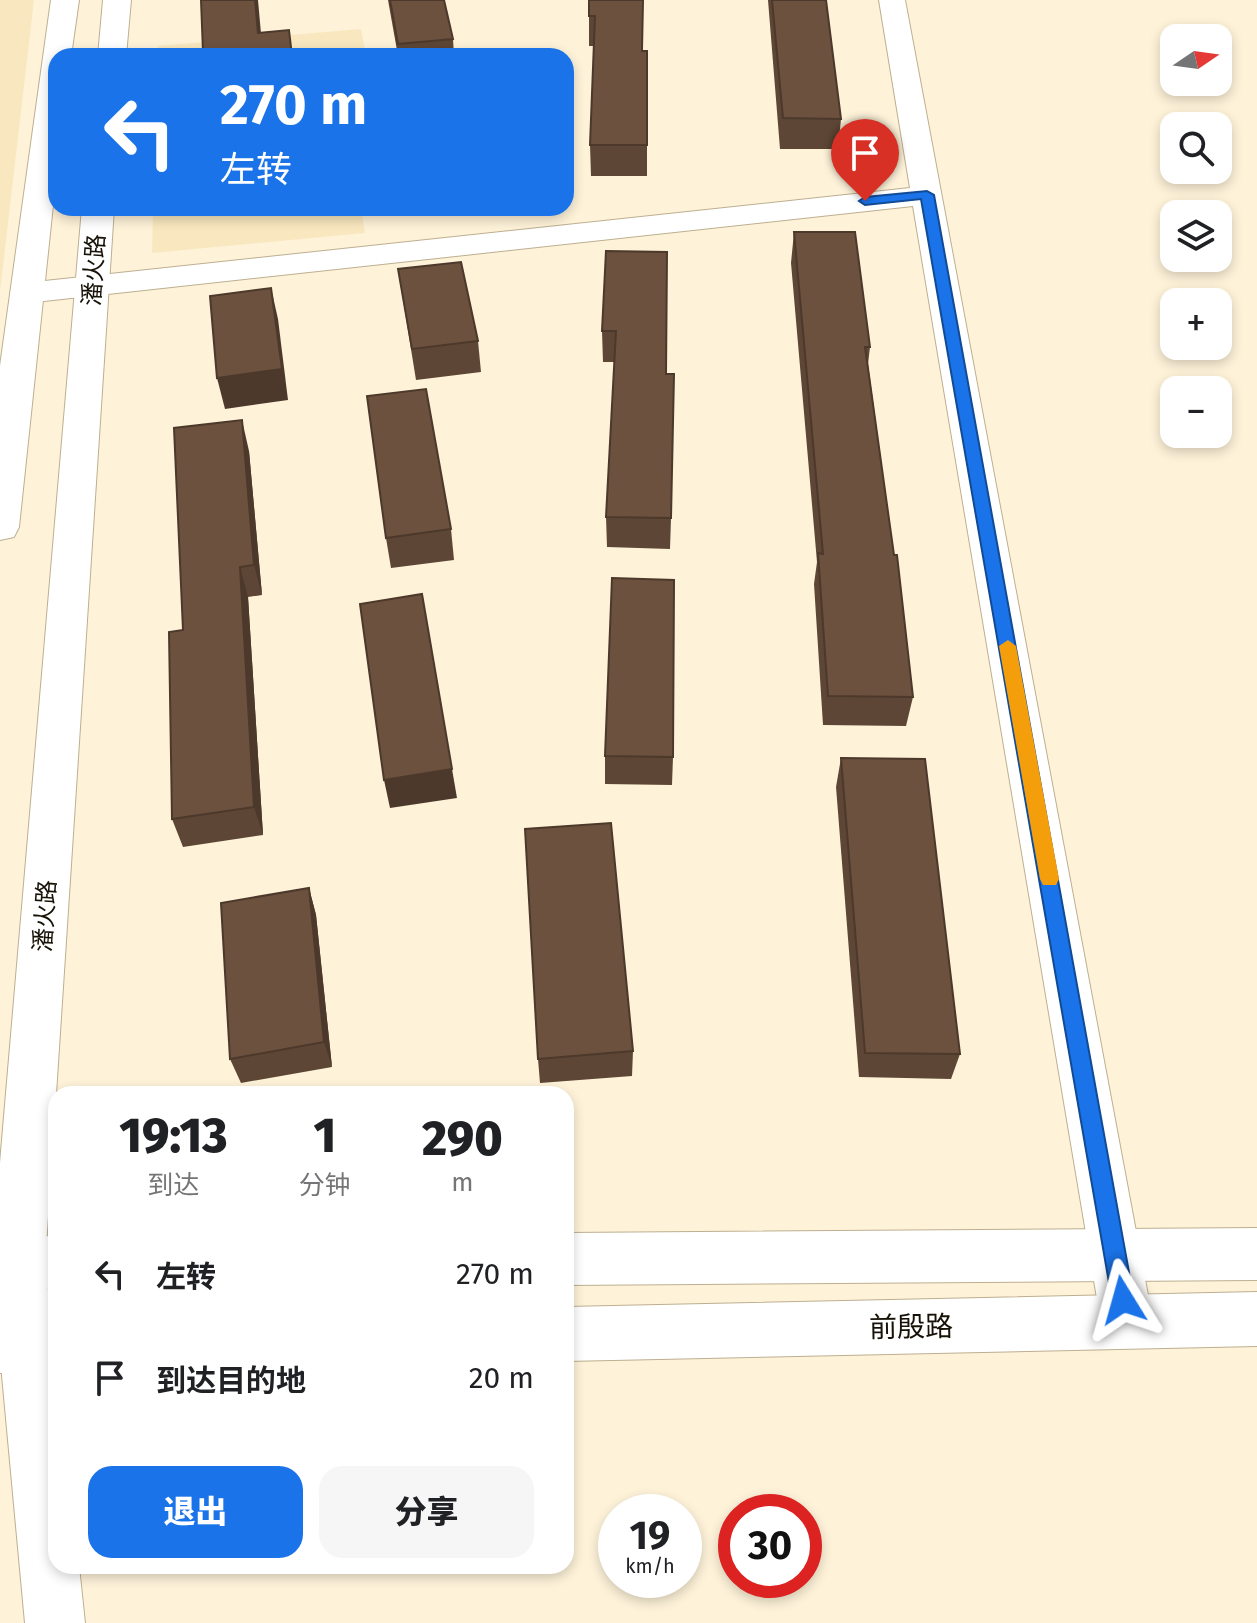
<!DOCTYPE html>
<html lang="zh">
<head>
<meta charset="utf-8">
<style>
  :root { --surface:#fff; --page:#f6f6f6; --text:#202124; --muted:#757577; --accent:#1a73e8 }
  body { margin:0; font-family:"Fira Sans","Noto Sans SC",sans-serif; background:var(--page); color:var(--text); height:100vh; display:flex; flex-direction:column; font-size:30px; white-space:nowrap }
  * { box-sizing:border-box; margin:0 }
  p { font-size:26px; color:var(--muted) }
  .icon { flex:none; width:44px; height:44px; fill:none; stroke:currentColor; stroke-width:2; stroke-linecap:round; stroke-linejoin:round }
  .map { position:relative; flex:1; overflow:hidden }
  .drawer { position:absolute; left:48px; top:1086px; width:526px; height:488px; display:flex; flex-direction:column; background:var(--surface); border-radius:24px; box-shadow:0 4px 12px #0003 }
  .drawer>* { flex:none }
  .guide { position:absolute; left:48px; top:48px; width:526px; height:168px; border-radius:24px; box-shadow:0 4px 12px #0003; background:#1a73e8; color:#fff; overflow:hidden }
  .needle { width:52px; rotate:77deg }
  .tools { position:absolute; left:1160px; top:24px; display:grid; gap:16px }
  .tools a { display:grid; place-items:center; width:72px; height:72px; border-radius:16px; background:var(--surface); box-shadow:0 4px 12px #0003; font-size:40px }
  .speed { position:absolute; left:598px; top:1494px; display:flex; gap:16px; font-size:40px; font-weight:700; text-align:center }
  .speed>* { display:grid; place-content:center; width:104px; height:104px; border-radius:50%; background:var(--surface); box-shadow:0 4px 12px #0003; line-height:1 }
  .speed small { font-size:20px; font-weight:400 }
  .speed .limit { border:12px solid #d22; background:#fff; color:#111 }
  .pin { position:absolute; display:grid; place-items:center; width:68px; height:68px; color:#fff; margin:-82px -34px; border-radius:50% 50% 50% 0; rotate:-45deg; box-shadow:0 0 8px #0007 }
  .pin .icon { rotate:45deg }
  .me { position:absolute; width:88px; margin:-44px; rotate:352deg; stroke-linejoin:round; filter:drop-shadow(0 0 6px #0008) }
  .turn { display:flex; align-items:center; gap:28px; height:168px; padding:0 40px; font-size:36px }
  .turn .icon { width:104px; height:104px; stroke-width:2.5 }
  .turn b { display:block; font-size:56px; line-height:68px }
  .eta { display:flex; justify-content:space-evenly; align-items:center; height:136px; text-align:center }
  .eta b { font-size:48px; font-weight:800; line-height:56px }
  .cta { display:flex; gap:16px; margin-top:auto; padding:16px 40px }
  .cta a { flex:1; height:92px; border-radius:24px; background:var(--accent); color:#fff; font-size:32px; font-weight:800; line-height:92px; text-align:center }
  .cta a+a { background:var(--page); color:var(--text) }
  ul { padding:0; list-style:none }
  li { display:flex; align-items:center; gap:24px; height:104px; padding:0 40px }
  li div { flex:1 }
  li b { display:block; font-size:30px }
  li em { font-style:normal }
  .map>svg:first-child { display:block }
</style>
</head>
<body>
<div class="map">
<svg width="1257" height="1623" viewBox="0 0 1257 1623">
  <rect width="100%" height="100%" fill="#fef3d9"/>
  <!-- built -->
  <g fill="#f9e8bf">
    <path d="M0 0H34L0 292Z"/>
    <path d="M361 29 366 56H157L158 46Z"/>
    <path d="M153 208H361L365 233 152 253Z"/>
  </g>
  <g fill="none" stroke-linecap="round" stroke-linejoin="round">
    <!-- minor casing -->
    <g stroke="#bdaf90" stroke-width="2">
      <path id="minor" d="M879 0H905L1153 1322 1145 1340 1127 1348 1109 1340 1101 1322 913 206 26 303 15 300 10 293 15 286 26 283 910 188Z"/>
    </g>
    <!-- tertiary casing -->
    <g stroke="#bdaf90" stroke-width="2">
      <g id="tertiary">
        <path d="M51 0H79L71 56H56V177L19 527 14 537 0 540V366Z"/>
        <path d="M103 0H131L126 56H98Z"/>
        <path d="M82 208H114L45 1262 56 1364V1566H79L85 1623H25L0 1354V1163Z"/>
      </g>
    </g>
    <!-- secondary casing -->
    <g stroke="#bdaf90" stroke-width="2">
      <g id="secondary">
        <path d="M1257 1228V1280L566 1285V1233Z"/>
        <path d="M56 1236V1288L0 1289V1237Z"/>
        <path d="M1257 1292V1346L566 1361V1307Z"/>
        <path d="M56 1318V1372L0 1373V1319Z"/>
      </g>
    </g>
    <!-- minor -->
    <use href="#minor" fill="#fff" fill-rule="evenodd"/>
    <!-- tertiary -->
    <use href="#tertiary" fill="#fff" fill-rule="evenodd"/>
    <!-- secondary -->
    <use href="#secondary" fill="#fff" fill-rule="evenodd"/>
  </g>
  <!-- wall -->
  <g fill="#5d4635">
    <path d="M388 0H444L453 39 454 56H398Z"/>
    <path d="M589 0 643 51H647V176H591L590 145 594 46H589Z"/>
    <path d="M768 0H826L841 119 838 149H780Z"/>
    <path d="M794 232 870 347 868 364 913 697 906 726 823 725 814 584 817 562 791 263Z"/>
    <path d="M606 251 666 374 671 518 670 549 607 547 606 517 615 362H603L602 331Z"/>
    <path d="M398 269 478 341 481 372 416 380Z"/>
    <path d="M249 451 262 595 248 597 263 835 183 847 172 819 183 630Z"/>
    <path d="M451 529 454 560 391 568 386 538Z"/>
    <path d="M605 756 673 757 672 785 605 784Z"/>
    <path d="M841 758 960 1054 951 1079 859 1077 836 787Z"/>
    <path d="M309 888 316 915 332 1067 241 1083 230 1059Z"/>
    <path d="M633 1051 632 1076 540 1083 538 1059Z"/>
  </g>
  <!-- shaded-wall -->
  <g fill="#4c392b">
    <path d="M255 0H258L263 56 258 33Z"/>
    <path d="M271 288 278 319 288 400 225 409 217 378Z"/>
    <path d="M242 420 249 451 262 595 254 565Z"/>
    <path d="M240 567 248 597 263 835 254 807Z"/>
    <path d="M452 769 457 798 390 808 384 780Z"/>
    <path d="M309 888 316 915 332 1067 324 1042Z"/>
  </g>
  <!-- building -->
  <g fill="#6c513e" stroke="#4c392b" stroke-width="2">
    <path d="M201 0H255L258 33 289 30 292 56H177V55L203 52Z"/>
    <path d="M390 0H444L453 39 398 44Z"/>
    <path d="M589 0H643L642 51H647V145H590L595 16H589Z"/>
    <path d="M772 0H826L841 119 783 118Z"/>
    <path d="M794 232H855L870 347H865L894 555H897L913 697 828 696 818 553 823 554Z"/>
    <path d="M606 251 667 252 666 374H674L671 518 606 517 616 331H602Z"/>
    <path d="M461 262 478 341 412 349 398 269Z"/>
    <path d="M271 288 282 369 217 378 210 296Z"/>
    <path d="M426 389 451 529 386 538 367 396Z"/>
    <path d="M242 420 254 565 240 567 254 807 172 819 169 632 183 630 174 428Z"/>
    <path d="M612 578 674 580 673 757 605 756Z"/>
    <path d="M422 594 452 769 384 780 360 604Z"/>
    <path d="M841 758 925 759 960 1054 865 1053Z"/>
    <path d="M611 823 633 1051 538 1059 525 829Z"/>
    <path d="M309 888 324 1042 230 1059 221 903Z"/>
  </g>
  <!-- route -->
  <path fill="#1a73e8" stroke="#114b97" stroke-width="2" d="M927 191 934 195 1134 1300 1131 1307 1123 1311 1115 1307 1112 1300 921 199 865 205 859 201 865 197Z"/>
  <!-- slow -->
  <path fill="#f59e0b" d="M1008 640 1016 646 1059 879 1056 885H1043L1040 879 999 646Z"/>
  <g text-anchor="middle" dominant-baseline="central" stroke-width="8" stroke-linejoin="round" paint-order="stroke">
    <!-- street labels -->
    <g font-size="24" fill="#171207" stroke="#fff">
      <text transform="translate(94 270) rotate(-86)">潘火路</text>
      <text transform="translate(45 916) rotate(-86)">潘火路</text>
    </g>
    <!-- near-street labels -->
    <g font-size="28" fill="#171207" stroke="#fff">
      <text transform="translate(911 1327) rotate(-1)">前殷路</text>
    </g>
  </g>
</svg>
<div class="tools">
<a><svg class="needle" viewBox="-14 -14 28 28"><path d="M0-13l5 13h-10z" fill="#e53935"/><path d="M0 13l5-13h-10z" fill="#757577"/></svg></a>
<a><svg class="icon" aria-label="search" viewBox="0 0 24 24"><circle cx="10" cy="10" r="6"/><path d="M15 15l6 6"/></svg></a>
<a><svg class="icon" aria-label="layers" viewBox="0 0 24 24"><path d="M12 4l9 5-9 5-9-5zM3 14l9 5 9-5"/></svg></a>
<a>+</a>
<a>−</a>
</div>
<div class="speed"><div>19<small>km/h</small></div><div class="limit">30</div></div>
<div class="pin" style="left:865px;top:201px;background:#d93025"><svg class="icon" aria-label="arrive" viewBox="0 0 24 24"><path d="M6 21V4h12l-3 4 3 4H6"/></svg></div>
<svg class="me" style="left:1123px;top:1300px" viewBox="-20 -20 40 40"><path d="M0-17L14 15 0 8-14 15z" fill="#1a73e8" stroke="#fff" stroke-width="4"/></svg>
<div class="guide">
<div class="turn"><svg class="icon" aria-label="left" viewBox="0 0 24 24"><path d="M17 20v-9H6M10 6l-5 5 5 5"/></svg><div><b>270 m</b>左转</div></div>
</div>
<section class="drawer">
<div class="eta">
<div><b>19:13</b><p>到达</p></div>
<div><b>1</b><p>分钟</p></div>
<div><b>290</b><p>m</p></div>
</div>
<ul>
<li><svg class="icon" aria-label="left" viewBox="0 0 24 24"><path d="M17 20v-9H6M10 6l-5 5 5 5"/></svg><div><b>左转</b></div><em>270 m</em></li>
<li><svg class="icon" aria-label="arrive" viewBox="0 0 24 24"><path d="M6 21V4h12l-3 4 3 4H6"/></svg><div><b>到达目的地</b></div><em>20 m</em></li>
</ul>
<div class="cta"><a>退出</a><a>分享</a></div>
</section>
</div>
</body>
</html>
